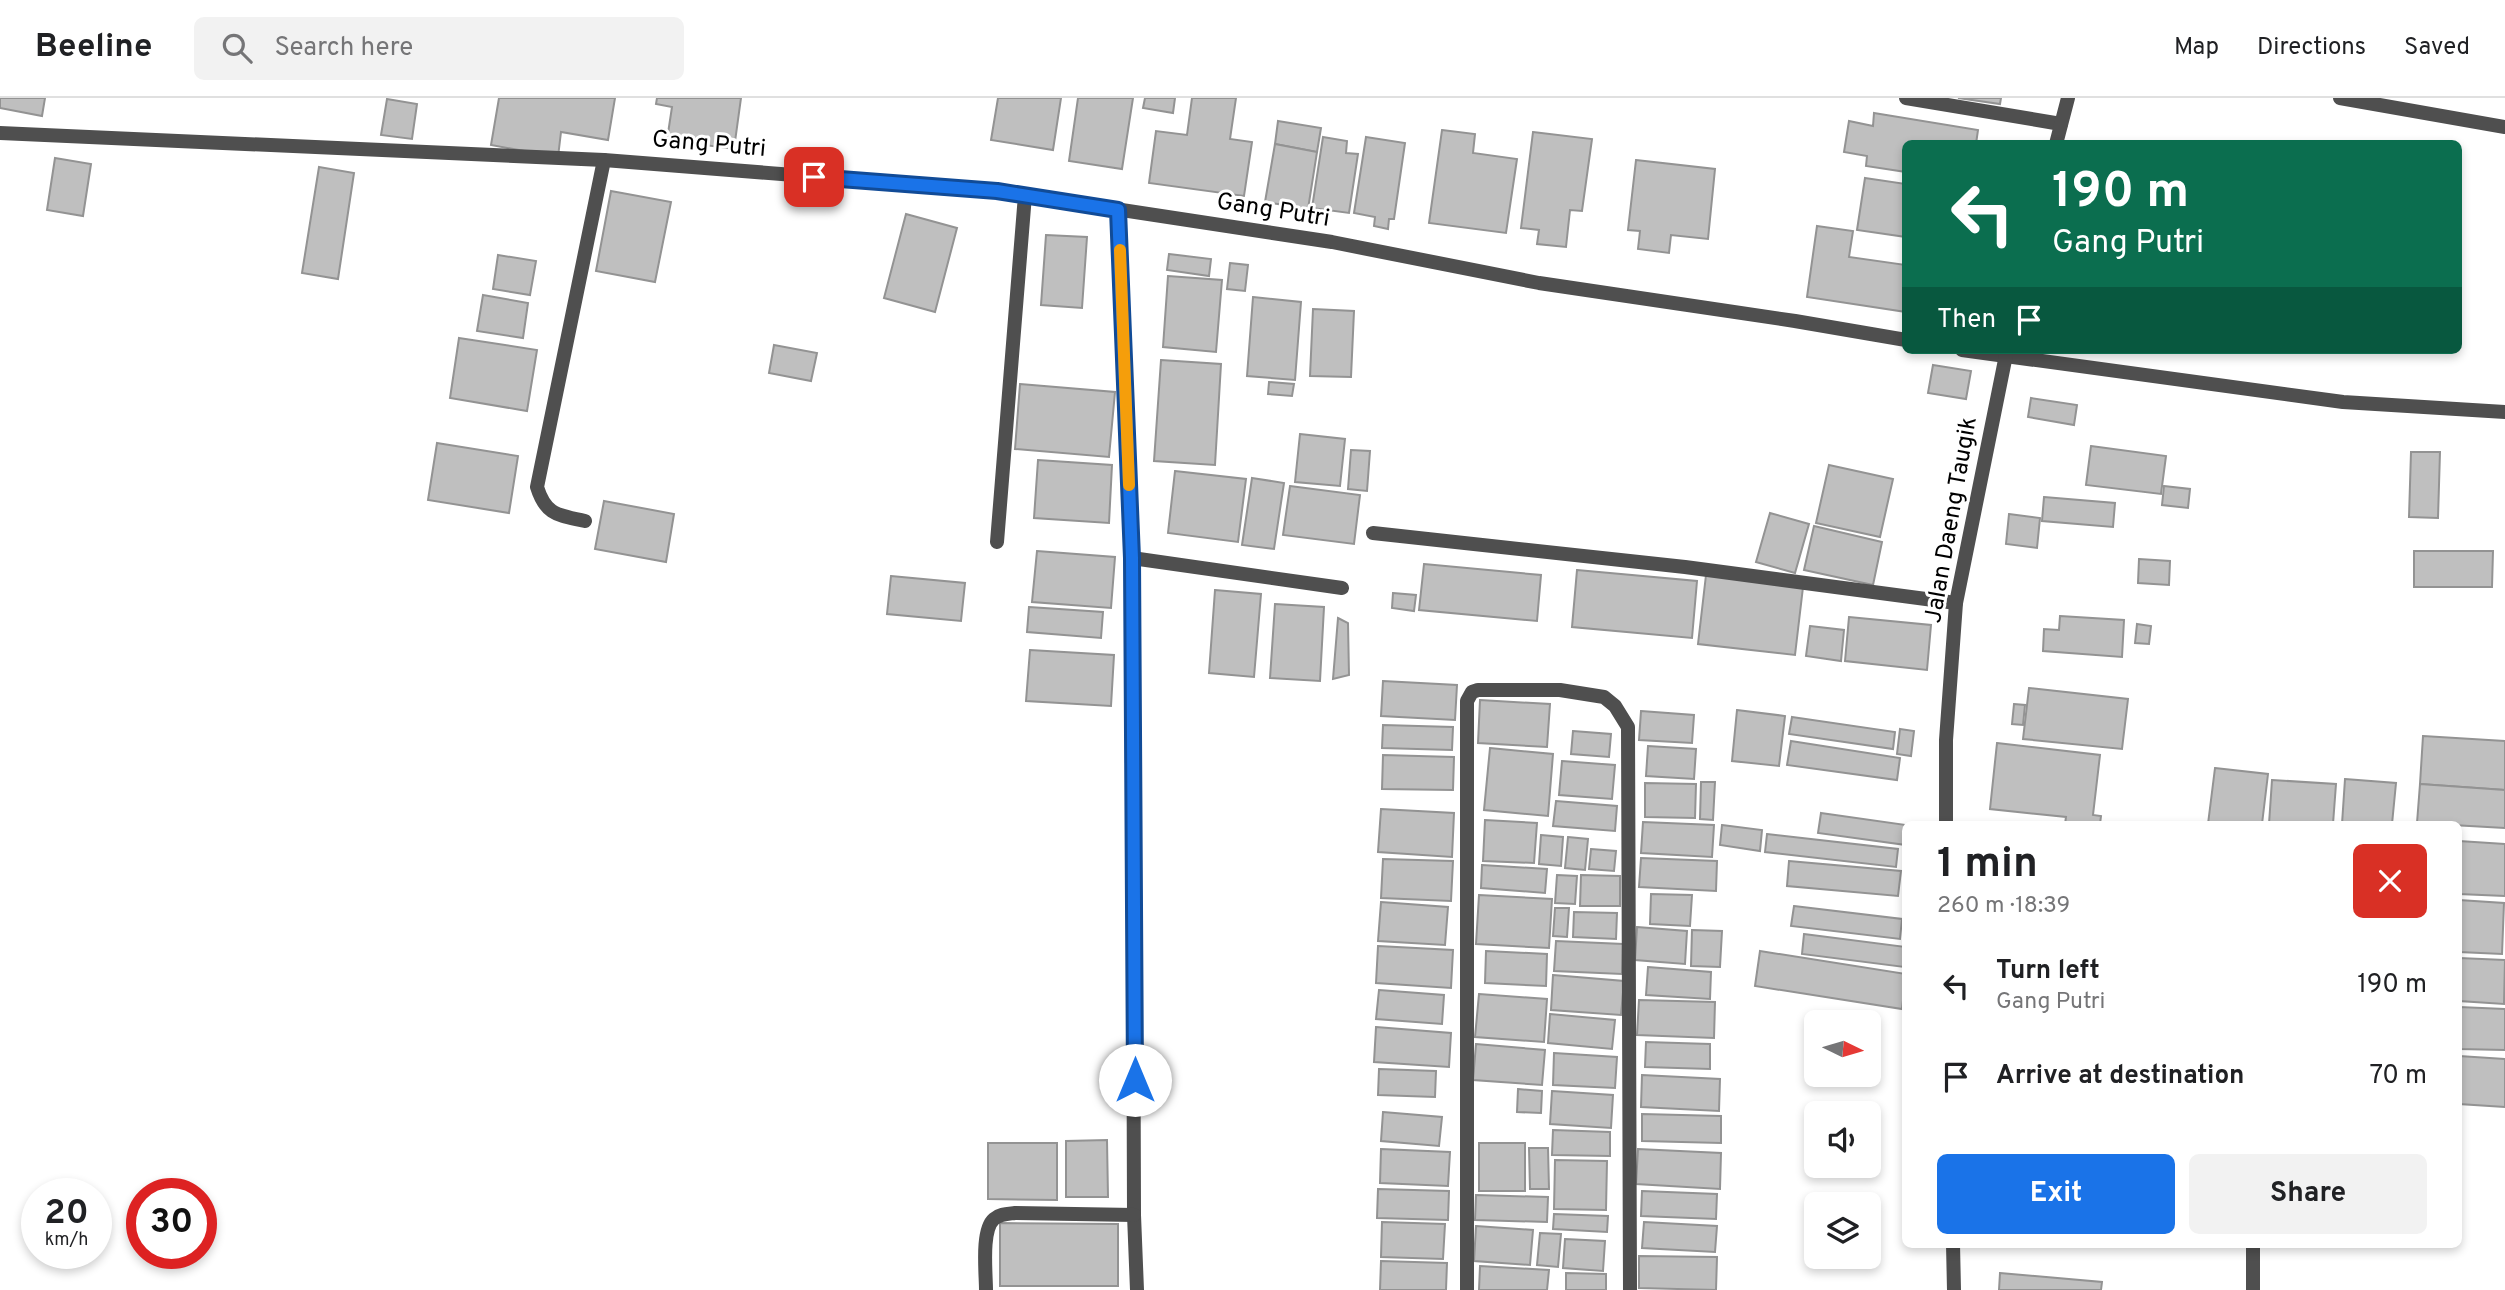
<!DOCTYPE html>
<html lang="en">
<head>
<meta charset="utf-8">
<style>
  :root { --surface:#fff; --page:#f2f2f2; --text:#202124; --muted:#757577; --line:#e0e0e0; --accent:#1a73e8 }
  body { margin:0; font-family:Overpass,sans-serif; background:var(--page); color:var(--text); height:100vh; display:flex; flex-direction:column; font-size:26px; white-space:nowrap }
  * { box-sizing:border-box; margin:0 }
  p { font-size:23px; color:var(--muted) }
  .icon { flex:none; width:38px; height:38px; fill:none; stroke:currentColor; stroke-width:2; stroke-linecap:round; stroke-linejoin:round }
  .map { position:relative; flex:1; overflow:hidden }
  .details { position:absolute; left:1902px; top:723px; width:560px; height:427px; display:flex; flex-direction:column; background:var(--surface); border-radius:10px; box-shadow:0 4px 10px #0003 }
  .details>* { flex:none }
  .hud { position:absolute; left:1902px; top:42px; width:560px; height:214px; border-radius:10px; box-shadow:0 4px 10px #0003; background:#0b6e4f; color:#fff; overflow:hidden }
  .needle { width:46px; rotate:95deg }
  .buttons { position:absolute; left:1804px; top:912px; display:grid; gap:14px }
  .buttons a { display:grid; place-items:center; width:77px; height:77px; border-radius:10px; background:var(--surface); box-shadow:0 4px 10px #0003; font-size:35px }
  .speed { position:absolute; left:21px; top:1080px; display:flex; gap:14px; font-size:35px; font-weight:700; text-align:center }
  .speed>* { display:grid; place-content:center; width:91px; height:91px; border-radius:50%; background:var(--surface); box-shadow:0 4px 10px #0003; line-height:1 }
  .speed small { font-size:18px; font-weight:400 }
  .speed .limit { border:10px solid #d22; background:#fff; color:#111 }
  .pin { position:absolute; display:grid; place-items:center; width:60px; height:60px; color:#fff; margin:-30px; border-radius:14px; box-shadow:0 4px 10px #0006 }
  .me { position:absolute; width:77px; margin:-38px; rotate:0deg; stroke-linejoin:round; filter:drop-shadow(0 0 5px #0008) }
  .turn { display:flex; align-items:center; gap:24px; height:147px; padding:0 35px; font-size:32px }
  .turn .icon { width:91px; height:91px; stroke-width:2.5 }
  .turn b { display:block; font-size:49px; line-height:60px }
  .then { display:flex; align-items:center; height:66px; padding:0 35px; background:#0003; gap:14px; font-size:26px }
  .round { display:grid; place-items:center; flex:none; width:74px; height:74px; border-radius:10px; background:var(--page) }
  .overview { display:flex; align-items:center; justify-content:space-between; height:119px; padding:0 35px }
  h1 { font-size:42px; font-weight:700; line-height:52px }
  .primary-button { display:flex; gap:14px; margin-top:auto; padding:14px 35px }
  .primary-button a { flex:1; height:80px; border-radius:10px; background:var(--accent); color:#fff; font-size:28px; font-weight:700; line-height:80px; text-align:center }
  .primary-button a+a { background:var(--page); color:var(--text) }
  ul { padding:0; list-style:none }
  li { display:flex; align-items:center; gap:21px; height:91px; padding:0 35px }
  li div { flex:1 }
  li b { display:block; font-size:26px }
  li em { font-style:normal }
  header { display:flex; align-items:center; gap:42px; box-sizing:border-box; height:98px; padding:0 35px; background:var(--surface); border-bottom:2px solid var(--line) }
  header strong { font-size:33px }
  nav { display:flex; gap:38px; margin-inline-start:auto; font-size:24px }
  .search { width:490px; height:63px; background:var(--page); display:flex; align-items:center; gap:18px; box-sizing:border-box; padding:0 24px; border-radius:10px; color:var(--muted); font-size:26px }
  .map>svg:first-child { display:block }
</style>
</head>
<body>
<header>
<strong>Beeline</strong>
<div class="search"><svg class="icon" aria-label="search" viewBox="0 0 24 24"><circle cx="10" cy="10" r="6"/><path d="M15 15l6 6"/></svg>Search here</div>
<nav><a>Map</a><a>Directions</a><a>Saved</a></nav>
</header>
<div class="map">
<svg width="2505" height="1192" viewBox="0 0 2505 1192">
  <rect width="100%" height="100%" fill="#fff"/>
  <!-- building -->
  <g fill="#bfbfbf" stroke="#939393" stroke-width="2">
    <path d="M0 0H45L42 18 0 10Z"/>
    <path d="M499 0H615L608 42 561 34 558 59 491 47Z"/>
    <path d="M657 0H741L734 51 667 42 672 9 656 6Z"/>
    <path d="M998 0H1061L1053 52 991 42Z"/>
    <path d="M1078 0H1133L1122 71 1069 63Z"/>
    <path d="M1145 0H1175L1173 15 1143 10Z"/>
    <path d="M1192 0H1236L1230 41 1252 44 1244 98 1149 85 1156 33 1187 37Z"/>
    <path d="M1958 0H2001L2000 6Z"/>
    <path d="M387 1 417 6 412 41 381 37Z"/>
    <path d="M1874 15 1978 32 1976 46H1906V74L1866 68 1867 58 1844 54 1849 23 1873 28Z"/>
    <path d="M1278 23 1321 30 1317 54 1275 46Z"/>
    <path d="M1442 32 1475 36 1473 55 1517 61 1506 135 1429 125Z"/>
    <path d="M1533 34 1592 41 1582 113 1570 112 1566 149 1537 146 1539 132 1521 130Z"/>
    <path d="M1323 39 1347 43 1346 55 1358 56 1349 115 1312 110Z"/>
    <path d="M1366 39 1405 45 1394 121H1389L1388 131 1374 128 1375 119 1354 115Z"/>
    <path d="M1275 46 1317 54 1308 111 1265 104Z"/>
    <path d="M55 60 91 66 83 118 47 112Z"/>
    <path d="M1636 62 1715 71 1708 141 1671 137 1669 155 1638 151 1640 133 1628 132Z"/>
    <path d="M319 69 354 75 338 181 302 175Z"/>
    <path d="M1865 80 1906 86V139L1857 132Z"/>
    <path d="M611 93 671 104 655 184 596 173Z"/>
    <path d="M906 116 957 130 935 214 884 200Z"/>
    <path d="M1817 128 1853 133 1849 159 1906 167V214L1807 199Z"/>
    <path d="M1046 137 1087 139 1082 210 1041 207Z"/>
    <path d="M1169 156 1211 161 1209 178 1167 172Z"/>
    <path d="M498 157 536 163 530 197 493 191Z"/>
    <path d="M1230 165 1248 167 1245 193 1227 191Z"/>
    <path d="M1168 178 1222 182 1216 254 1163 249Z"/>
    <path d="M483 197 528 205 523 240 477 233Z"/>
    <path d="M1253 199 1301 204 1295 282 1247 278Z"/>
    <path d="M1313 211 1354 213 1351 279 1310 278Z"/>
    <path d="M459 240 537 252 527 313 450 300Z"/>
    <path d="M774 247 817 255 811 283 769 275Z"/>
    <path d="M1161 262 1221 266 1215 367 1154 363Z"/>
    <path d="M1933 267 1971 273 1966 301 1928 295Z"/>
    <path d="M1269 284 1294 286 1292 298 1268 296Z"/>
    <path d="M1020 286 1115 294 1109 359 1015 351Z"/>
    <path d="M2031 300 2077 307 2074 327 2028 319Z"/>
    <path d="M1300 336 1345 341 1340 388 1295 384Z"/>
    <path d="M437 345 518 358 509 415 428 402Z"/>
    <path d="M2091 348 2166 358 2161 396 2086 387Z"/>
    <path d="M1351 352 1370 353 1367 393 1348 391Z"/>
    <path d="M2411 354H2440L2438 420 2409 419Z"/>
    <path d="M1038 362 1112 367 1109 425 1034 420Z"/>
    <path d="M1829 367 1893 381 1880 439 1816 425Z"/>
    <path d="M1175 373 1246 381 1238 444 1168 435Z"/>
    <path d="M1252 380 1284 385 1274 451 1242 447Z"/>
    <path d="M1290 388 1360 397 1354 446 1283 437Z"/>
    <path d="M2164 388 2190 391 2188 410 2162 407Z"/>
    <path d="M2044 399 2115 405 2113 429 2042 423Z"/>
    <path d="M604 403 674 416 666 464 595 451Z"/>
    <path d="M1770 415 1809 426 1795 475 1756 464Z"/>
    <path d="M2009 416 2040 420 2037 450 2006 446Z"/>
    <path d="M1814 428 1882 444 1873 487 1804 472Z"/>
    <path d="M1037 453 1115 459 1111 510 1032 504Z"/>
    <path d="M2414 453H2493L2492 489H2414Z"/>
    <path d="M2139 461 2170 463 2169 487 2138 485Z"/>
    <path d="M1424 466 1541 477 1537 523 1419 512Z"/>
    <path d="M1577 472 1697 483 1692 540 1572 529Z"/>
    <path d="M1706 477 1803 489 1795 557 1698 546Z"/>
    <path d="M891 478 965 485 961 523 887 516Z"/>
    <path d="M1215 492 1261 496 1254 579 1209 575Z"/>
    <path d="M1393 495 1416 497 1414 513 1392 510Z"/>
    <path d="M1275 506 1324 509 1320 583 1270 580Z"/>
    <path d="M1029 509 1103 514 1101 540 1027 534Z"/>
    <path d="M2060 518 2124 522 2122 559 2043 553 2044 531 2059 532Z"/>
    <path d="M1849 519 1931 527 1927 572 1845 563Z"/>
    <path d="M1338 520 1348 525 1349 577 1333 581Z"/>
    <path d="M2137 526 2151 528 2149 546 2135 545Z"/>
    <path d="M1810 528 1844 532 1841 563 1806 558Z"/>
    <path d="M1030 552 1114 557 1111 608 1026 603Z"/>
    <path d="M1383 583 1457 587 1455 622 1381 618Z"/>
    <path d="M2029 590 2128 601 2122 651 2023 641Z"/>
    <path d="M1480 602 1550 606 1547 649 1478 645Z"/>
    <path d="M2014 606 2025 607 2023 627 2012 626Z"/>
    <path d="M1737 612 1785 618 1779 668 1732 663Z"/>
    <path d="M1641 613 1694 617 1692 645 1639 642Z"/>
    <path d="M1792 619 1895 634 1893 651 1789 636Z"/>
    <path d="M1383 627 1453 629 1452 652 1382 650Z"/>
    <path d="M1900 631 1914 633 1911 658 1897 656Z"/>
    <path d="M1573 633 1611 636 1609 659 1571 656Z"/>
    <path d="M2423 638 2505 643V692L2420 686Z"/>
    <path d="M1791 643 1900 660 1897 682 1787 667Z"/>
    <path d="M1997 645 2100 657 2093 717 2101 718 2100 726H2065L2066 719 1990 711Z"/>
    <path d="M1648 648 1696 651 1694 681 1646 678Z"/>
    <path d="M1490 650 1553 656 1548 718 1484 712Z"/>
    <path d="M1383 657 1454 659 1453 692 1382 691Z"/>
    <path d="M1562 663 1615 667 1612 701 1559 697Z"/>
    <path d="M2215 670 2268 676 2262 726H2208Z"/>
    <path d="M2345 681 2396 685 2392 726H2342Z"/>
    <path d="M2272 682 2336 686 2333 726H2269Z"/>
    <path d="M1701 684H1715L1713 722 1700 721Z"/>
    <path d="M1645 685 1696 686 1695 720 1645 719Z"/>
    <path d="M2420 686 2505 692V730L2417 725Z"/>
    <path d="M1556 703 1617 708 1615 733 1553 728Z"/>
    <path d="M1381 711 1454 715 1452 759 1378 754Z"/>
    <path d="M1821 715 1906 727V747L1818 735Z"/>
    <path d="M1485 722 1537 725 1534 765 1483 763Z"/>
    <path d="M1643 724 1714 727 1712 759 1641 755Z"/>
    <path d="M1722 727 1762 732 1760 753 1720 747Z"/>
    <path d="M1767 736 1898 751 1896 769 1765 754Z"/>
    <path d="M1541 737 1563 739 1561 768 1539 766Z"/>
    <path d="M1568 739 1588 741 1585 772 1565 770Z"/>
    <path d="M2459 743 2505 746V798L2459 796Z"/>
    <path d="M1591 751 1616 753 1614 773 1589 771Z"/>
    <path d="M1641 760 1717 763 1716 793 1639 789Z"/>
    <path d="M1383 761 1453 763 1451 803 1381 800Z"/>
    <path d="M1789 763 1901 773 1898 798 1787 788Z"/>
    <path d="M1482 767 1547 771 1545 795 1481 790Z"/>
    <path d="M1557 777 1577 778 1575 806 1555 805Z"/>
    <path d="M1581 777 1620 778V808H1580Z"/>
    <path d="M1651 796 1692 797 1690 828 1650 826Z"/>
    <path d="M1479 797 1552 801 1549 850 1476 846Z"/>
    <path d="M2459 802 2504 805 2502 856 2459 854Z"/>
    <path d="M1381 804 1448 809 1445 847 1378 843Z"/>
    <path d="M1794 808 1902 821 1900 841 1791 828Z"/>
    <path d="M1555 810H1569L1567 839 1553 838Z"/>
    <path d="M1574 814 1617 815 1616 841 1573 839Z"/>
    <path d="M1637 829 1687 833 1685 866 1635 862Z"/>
    <path d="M1692 832 1722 833 1720 869 1691 868Z"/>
    <path d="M1804 836 1906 849 1904 869 1802 856Z"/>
    <path d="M1556 843 1623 846 1622 876 1554 873Z"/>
    <path d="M1378 848 1453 852 1451 890 1376 885Z"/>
    <path d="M1486 853 1547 856 1546 888 1485 885Z"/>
    <path d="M1760 853 1906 876 1902 911 1755 888Z"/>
    <path d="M2459 860 2505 862 2504 906 2459 903Z"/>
    <path d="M1648 869 1711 874 1710 901 1646 897Z"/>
    <path d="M1553 877 1624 883 1621 917 1551 912Z"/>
    <path d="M1379 892 1444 897 1442 926 1376 921Z"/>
    <path d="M1479 896 1547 901 1544 944 1475 939Z"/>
    <path d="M1639 902 1715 904 1714 940 1637 937Z"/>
    <path d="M2459 909 2505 911V952L2459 951Z"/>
    <path d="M1550 916 1615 922 1612 951 1548 945Z"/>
    <path d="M1376 929 1451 935 1449 969 1374 964Z"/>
    <path d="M1646 944 1710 946V971L1645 969Z"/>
    <path d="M1476 946 1545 952 1542 987 1473 982Z"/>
    <path d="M1554 955 1617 959 1615 990 1553 987Z"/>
    <path d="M2459 958 2505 961V1009L2459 1006Z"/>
    <path d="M1379 971 1436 973 1435 999 1378 997Z"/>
    <path d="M1642 977 1720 981 1719 1013 1641 1009Z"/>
    <path d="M1518 991 1542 993 1541 1015 1517 1014Z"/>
    <path d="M1552 993 1613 997 1611 1030 1550 1026Z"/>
    <path d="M1383 1014 1442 1019 1439 1048 1381 1043Z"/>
    <path d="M1642 1016 1721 1018V1045L1642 1043Z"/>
    <path d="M1553 1032 1610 1034V1058L1552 1057Z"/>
    <path d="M1107 1042 1108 1099H1066V1043Z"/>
    <path d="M988 1045H1057V1102L988 1101Z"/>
    <rect x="1479" y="1045" width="46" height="48"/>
    <path d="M1529 1050H1548L1549 1091H1530Z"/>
    <path d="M1381 1051 1450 1054 1448 1088 1380 1085Z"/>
    <path d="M1638 1051 1721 1055 1720 1091 1636 1086Z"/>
    <path d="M1555 1062 1607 1063 1606 1112 1554 1111Z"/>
    <path d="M1378 1091 1449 1093 1448 1122 1377 1120Z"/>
    <path d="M1642 1093 1717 1096 1716 1121 1641 1118Z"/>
    <path d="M1476 1097 1548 1099 1547 1124 1475 1122Z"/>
    <path d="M1554 1116 1608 1118 1607 1134 1553 1131Z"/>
    <path d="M1382 1124 1445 1126 1443 1161 1381 1159Z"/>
    <path d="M1644 1124 1717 1128 1715 1154 1642 1150Z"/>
    <path d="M1000 1125 1118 1126V1188H1000Z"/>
    <path d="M1476 1128 1533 1132 1530 1167 1474 1163Z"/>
    <path d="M1540 1135 1561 1136 1558 1169 1537 1167Z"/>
    <path d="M1565 1141 1605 1143 1603 1173 1563 1170Z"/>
    <path d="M1639 1158 1717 1159 1716 1192 1639 1190Z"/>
    <path d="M1381 1163 1447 1165 1446 1192H1380Z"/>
    <path d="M1480 1168 1549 1172 1547 1192H1479Z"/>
    <path d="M1566 1175 1606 1176V1192H1566Z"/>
    <path d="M2000 1175 2102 1184 2101 1192H1999Z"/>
  </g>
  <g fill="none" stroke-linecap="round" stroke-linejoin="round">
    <!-- street -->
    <g stroke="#4f4f4f" stroke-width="14">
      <path d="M1906 0 2061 26"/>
      <path d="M2340 0 2505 29"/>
      <path d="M0 35 604 62 997 93 1332 144 1539 185 1795 223 1906 242"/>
      <path d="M2056 46 2068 0"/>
      <path d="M1118 112 1132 460 1134 1117 1137 1192"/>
      <path d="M1962 252 2343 304 2505 314"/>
      <path d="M585 423C559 417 546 418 537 389L604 62"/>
      <path d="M1373 435 1685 469 1956 505"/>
      <path d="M997 444 1025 97"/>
      <path d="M1132 460 1342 490"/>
      <path d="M1946 726V642L1956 505 2007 252"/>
      <path d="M1953 1146 1954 1192"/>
      <path d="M2253 1146V1192"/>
      <path d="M986 1192C986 1175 981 1132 994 1121 1000 1116 1007 1116 1015 1115L1134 1117"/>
      <path d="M1467 1192V603L1472 594 1478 592H1560L1604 599 1615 608 1628 629 1630 1192"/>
    </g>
  </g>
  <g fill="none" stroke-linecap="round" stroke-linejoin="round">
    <!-- route casing -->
    <g stroke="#114b97" stroke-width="18">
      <path id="route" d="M814 79 997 93 1118 112 1132 460 1135 982"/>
    </g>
    <!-- route -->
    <use href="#route" stroke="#1a73e8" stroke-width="12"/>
    <!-- slow -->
    <path stroke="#f59e0b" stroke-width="12" d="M1120 152 1129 387"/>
  </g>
  <g text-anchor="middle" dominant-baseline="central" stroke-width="6" stroke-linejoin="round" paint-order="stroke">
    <!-- street labels -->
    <g font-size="24" fill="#000" stroke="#fff">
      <text transform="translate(709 47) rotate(5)">Gang Putri</text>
      <text transform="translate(1273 113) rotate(9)">Gang Putri</text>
      <text transform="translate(1952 422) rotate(-80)">Jalan Daeng Taugik</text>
    </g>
  </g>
</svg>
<div class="buttons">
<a><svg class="needle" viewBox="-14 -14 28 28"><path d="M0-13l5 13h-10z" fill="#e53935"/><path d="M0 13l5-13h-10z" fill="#757577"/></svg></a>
<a><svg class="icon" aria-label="sound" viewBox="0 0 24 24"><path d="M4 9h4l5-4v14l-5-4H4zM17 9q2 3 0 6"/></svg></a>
<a><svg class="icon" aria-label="layers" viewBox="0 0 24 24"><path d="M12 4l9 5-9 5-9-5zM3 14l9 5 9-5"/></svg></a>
</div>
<div class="speed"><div>20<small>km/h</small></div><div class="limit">30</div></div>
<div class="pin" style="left:814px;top:79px;background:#d93025"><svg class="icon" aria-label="arrive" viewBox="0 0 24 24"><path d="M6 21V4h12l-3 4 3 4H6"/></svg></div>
<svg class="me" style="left:1135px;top:982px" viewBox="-20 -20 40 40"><circle r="19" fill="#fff"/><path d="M0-13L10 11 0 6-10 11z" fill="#1a73e8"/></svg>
<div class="hud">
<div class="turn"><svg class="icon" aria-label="left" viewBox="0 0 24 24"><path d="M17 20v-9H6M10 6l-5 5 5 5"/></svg><div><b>190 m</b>Gang Putri</div></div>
<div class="then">Then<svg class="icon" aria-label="arrive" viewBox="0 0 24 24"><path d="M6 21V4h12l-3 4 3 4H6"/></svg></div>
</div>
<section class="details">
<div class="overview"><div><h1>1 min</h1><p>260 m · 18:39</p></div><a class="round" style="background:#d93025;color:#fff"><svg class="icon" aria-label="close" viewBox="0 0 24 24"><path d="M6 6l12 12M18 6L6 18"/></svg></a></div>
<ul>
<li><svg class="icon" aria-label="left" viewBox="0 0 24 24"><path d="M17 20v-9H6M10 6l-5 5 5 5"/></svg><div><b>Turn left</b><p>Gang Putri</p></div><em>190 m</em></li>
<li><svg class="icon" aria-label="arrive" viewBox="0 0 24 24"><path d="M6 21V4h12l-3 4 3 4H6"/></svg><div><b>Arrive at destination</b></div><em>70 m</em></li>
</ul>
<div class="primary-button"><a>Exit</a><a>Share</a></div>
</section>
</div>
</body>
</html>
